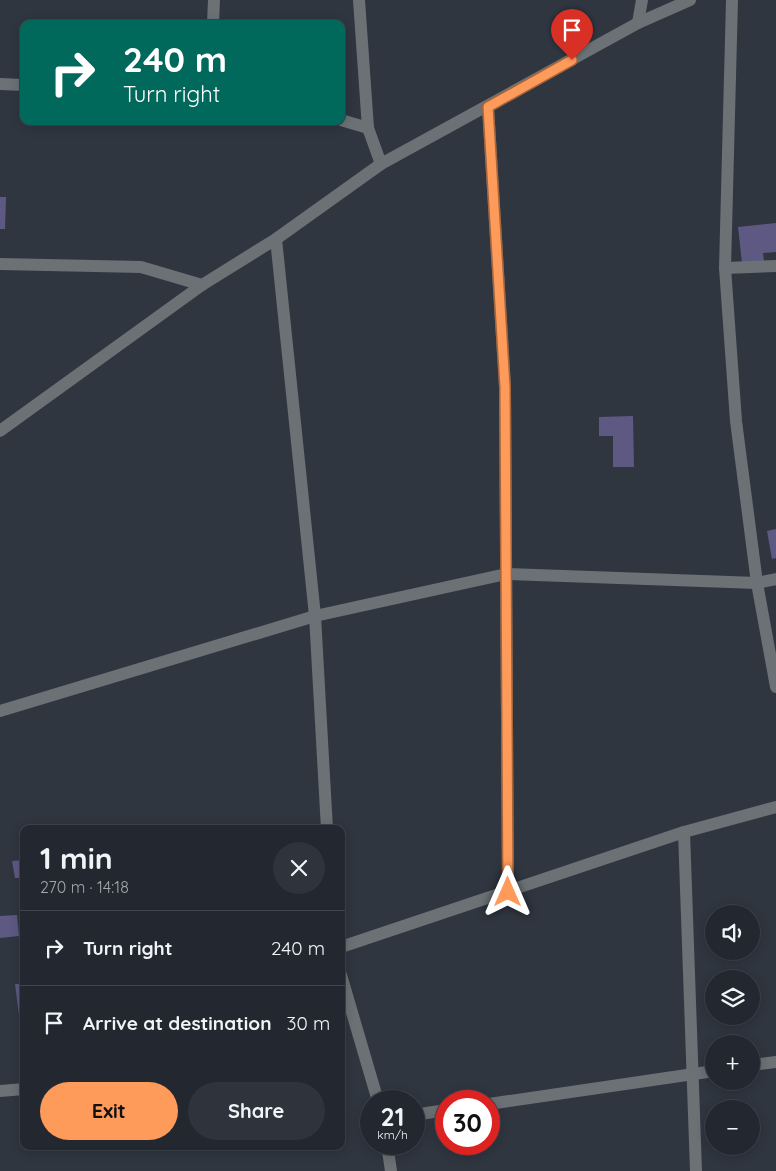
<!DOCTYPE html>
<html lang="en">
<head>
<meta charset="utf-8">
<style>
  :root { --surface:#232830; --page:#2f343c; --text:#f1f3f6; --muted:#a3a6ab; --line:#40444c; --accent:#ff9b5a }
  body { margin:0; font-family:Quicksand,sans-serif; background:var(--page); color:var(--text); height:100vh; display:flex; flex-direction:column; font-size:19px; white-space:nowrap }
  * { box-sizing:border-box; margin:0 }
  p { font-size:16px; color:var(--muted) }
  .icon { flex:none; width:28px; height:28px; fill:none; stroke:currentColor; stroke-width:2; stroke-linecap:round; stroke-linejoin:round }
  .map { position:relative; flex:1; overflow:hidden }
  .side { position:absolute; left:20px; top:825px; width:325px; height:325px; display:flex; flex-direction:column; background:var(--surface); border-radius:10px; box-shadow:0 2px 12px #0003,0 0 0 1px var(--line) }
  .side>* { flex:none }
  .hud { position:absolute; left:20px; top:20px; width:325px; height:105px; border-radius:10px; box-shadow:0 2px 12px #0003,0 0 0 1px var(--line); background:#00695c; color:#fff; overflow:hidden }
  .fabs { position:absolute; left:705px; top:905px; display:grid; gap:10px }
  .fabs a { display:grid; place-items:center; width:55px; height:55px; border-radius:50%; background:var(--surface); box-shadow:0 2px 12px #0003,0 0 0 1px var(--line); font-size:25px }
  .speed { position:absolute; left:360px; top:1090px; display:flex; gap:10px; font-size:25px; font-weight:700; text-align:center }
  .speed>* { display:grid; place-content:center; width:65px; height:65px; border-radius:50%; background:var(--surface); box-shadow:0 2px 12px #0003,0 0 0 1px var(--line); line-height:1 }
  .speed small { font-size:12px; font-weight:400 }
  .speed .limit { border:8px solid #d22; background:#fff; color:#111 }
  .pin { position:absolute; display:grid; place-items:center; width:42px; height:42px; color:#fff; margin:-51px -21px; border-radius:50% 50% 50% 0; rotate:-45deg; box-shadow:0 0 5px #0007 }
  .pin .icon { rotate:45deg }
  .me { position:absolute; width:55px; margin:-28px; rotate:0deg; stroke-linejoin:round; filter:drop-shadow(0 0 4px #0008) }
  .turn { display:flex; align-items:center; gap:18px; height:105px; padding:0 20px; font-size:22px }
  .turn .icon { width:65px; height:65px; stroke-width:2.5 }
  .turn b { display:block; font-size:35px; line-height:42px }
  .round { display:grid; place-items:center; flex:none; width:52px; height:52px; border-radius:26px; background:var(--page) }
  .head { display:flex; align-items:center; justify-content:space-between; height:85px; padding:0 20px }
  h1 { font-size:30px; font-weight:800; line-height:38px }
  .button { display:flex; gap:10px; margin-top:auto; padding:10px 20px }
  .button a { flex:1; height:58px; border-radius:30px; background:var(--accent); color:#111; font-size:20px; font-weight:800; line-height:58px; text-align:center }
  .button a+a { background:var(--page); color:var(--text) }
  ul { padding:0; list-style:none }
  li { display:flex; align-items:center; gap:15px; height:75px; padding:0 20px; border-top:1px solid var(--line) }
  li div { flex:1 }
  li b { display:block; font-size:19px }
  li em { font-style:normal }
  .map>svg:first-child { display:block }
</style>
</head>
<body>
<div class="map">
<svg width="776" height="1171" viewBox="0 0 776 1171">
  <rect width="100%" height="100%" fill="#2f3640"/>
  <!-- building -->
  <g fill="#5e5983">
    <path d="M45 121H69L68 126Z"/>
    <path d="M0 197H6L5 229H0Z"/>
    <path d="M776 223V252L763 253 764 261 742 263 738 227Z"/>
    <path d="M633 416 634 467H613V436H599V417Z"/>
    <path d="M776 529V558L772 559 767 531Z"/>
    <path d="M299 824V829H277V827Z"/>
    <path d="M24 860V878H15L12 861Z"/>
    <path d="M17 915 19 936 0 938V916Z"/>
    <path d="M15 984H24V1015H19Z"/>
  </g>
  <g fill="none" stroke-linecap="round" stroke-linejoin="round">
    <!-- street -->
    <g stroke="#6b7174" stroke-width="12">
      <path d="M359 0 368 128"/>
      <path d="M732 0 725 268 736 421 757 583 776 687"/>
      <path d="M638 23 642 0"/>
      <path d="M213 24 214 0"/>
      <path d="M0 84 24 85"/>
      <path d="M488 107 505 387 508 892"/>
      <path d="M341 120 368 128 381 164"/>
      <path d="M276 239 315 616 327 829"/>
      <path d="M0 264 141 267 202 285"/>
      <path d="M725 268 776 266"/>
      <path d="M0 431 202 285 276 239 381 164 638 23 690 0"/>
      <path d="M0 711 315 616 506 574 757 583 776 579"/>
      <path d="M684 832 696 1171"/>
      <path d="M341 947 684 832 776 807"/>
      <path d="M341 975 378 1101"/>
      <path d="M751 1065 776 1062"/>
      <path d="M0 1091 24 1089"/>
      <path d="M489 1104 714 1071"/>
      <path d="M414 1115 446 1110"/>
      <path d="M387 1144 391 1171"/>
    </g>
  </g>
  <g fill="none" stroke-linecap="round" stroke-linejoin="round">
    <!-- route casing -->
    <g stroke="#a6653a" stroke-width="12">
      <path id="route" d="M508 892 505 387 488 107 572 60"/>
    </g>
    <!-- route -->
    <use href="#route" stroke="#ff9b5a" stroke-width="9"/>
  </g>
</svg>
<div class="fabs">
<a><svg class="icon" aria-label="sound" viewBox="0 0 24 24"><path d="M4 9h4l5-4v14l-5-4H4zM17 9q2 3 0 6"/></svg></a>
<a><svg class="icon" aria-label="layers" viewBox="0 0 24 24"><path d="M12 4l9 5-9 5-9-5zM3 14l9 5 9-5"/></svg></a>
<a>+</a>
<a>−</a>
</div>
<div class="speed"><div>21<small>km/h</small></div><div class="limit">30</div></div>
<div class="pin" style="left:572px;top:60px;background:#d93025"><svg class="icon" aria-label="arrive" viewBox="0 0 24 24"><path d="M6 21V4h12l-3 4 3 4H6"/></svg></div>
<svg class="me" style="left:508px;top:892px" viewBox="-20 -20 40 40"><path d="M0-17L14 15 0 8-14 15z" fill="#ff9b5a" stroke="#fff" stroke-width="4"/></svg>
<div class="hud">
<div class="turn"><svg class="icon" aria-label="right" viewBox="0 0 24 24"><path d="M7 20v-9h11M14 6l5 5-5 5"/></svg><div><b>240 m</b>Turn right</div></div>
</div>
<section class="side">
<div class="head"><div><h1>1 min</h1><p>270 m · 14:18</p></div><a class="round"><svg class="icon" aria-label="close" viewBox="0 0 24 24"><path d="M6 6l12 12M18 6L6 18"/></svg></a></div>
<ul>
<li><svg class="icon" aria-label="right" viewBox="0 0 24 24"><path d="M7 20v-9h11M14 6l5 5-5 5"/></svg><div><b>Turn right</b></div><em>240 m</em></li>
<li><svg class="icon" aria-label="arrive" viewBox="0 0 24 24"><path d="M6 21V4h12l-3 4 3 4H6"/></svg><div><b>Arrive at destination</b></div><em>30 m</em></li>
</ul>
<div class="button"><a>Exit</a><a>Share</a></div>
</section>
</div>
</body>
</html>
